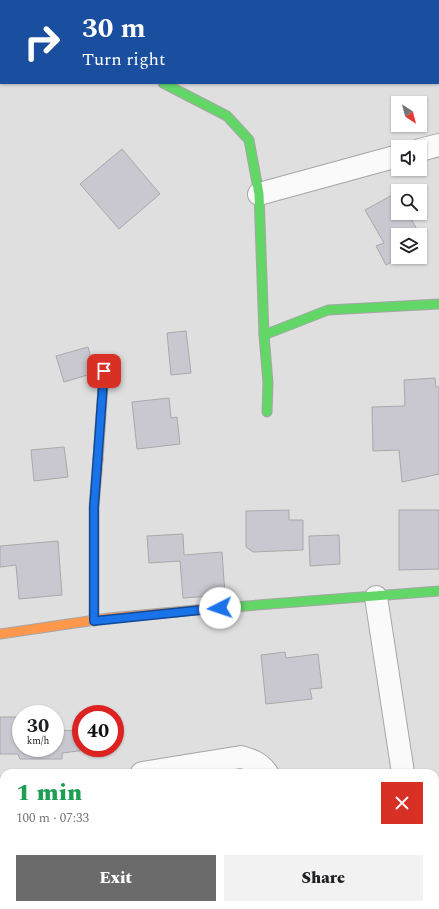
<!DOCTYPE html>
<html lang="en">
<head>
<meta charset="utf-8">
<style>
  :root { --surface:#fff; --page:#f2f2f2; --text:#202124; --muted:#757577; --accent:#6b6b6c }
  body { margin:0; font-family:Spectral,serif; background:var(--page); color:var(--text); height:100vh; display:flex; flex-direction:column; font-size:15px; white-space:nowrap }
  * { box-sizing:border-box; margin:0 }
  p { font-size:13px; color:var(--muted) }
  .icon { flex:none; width:22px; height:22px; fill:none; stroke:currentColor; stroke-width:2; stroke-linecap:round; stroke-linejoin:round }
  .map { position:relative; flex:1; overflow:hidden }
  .details { position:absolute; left:0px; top:769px; width:439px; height:140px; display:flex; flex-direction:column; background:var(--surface); border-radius:12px 12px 0 0; box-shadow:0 1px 3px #0004 }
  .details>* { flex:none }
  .guide { position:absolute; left:0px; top:0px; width:439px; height:84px; box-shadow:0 1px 3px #0004; background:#1a4fa0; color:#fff; overflow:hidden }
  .needle { width:26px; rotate:144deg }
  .buttons { position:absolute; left:391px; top:96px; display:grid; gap:8px }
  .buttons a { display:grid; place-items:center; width:36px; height:36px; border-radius:0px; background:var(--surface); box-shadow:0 1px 3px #0004; font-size:20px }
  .speed { position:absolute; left:12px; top:705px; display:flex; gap:8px; font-size:20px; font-weight:700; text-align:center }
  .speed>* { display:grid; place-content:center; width:52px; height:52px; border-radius:50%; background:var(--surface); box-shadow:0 1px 3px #0004; line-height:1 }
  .speed small { font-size:10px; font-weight:400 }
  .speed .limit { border:6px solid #d22; background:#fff; color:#111 }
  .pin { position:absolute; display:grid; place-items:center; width:34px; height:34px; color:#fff; margin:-17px; border-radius:8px; box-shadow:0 2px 6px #0006 }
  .me { position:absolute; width:44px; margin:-22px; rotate:266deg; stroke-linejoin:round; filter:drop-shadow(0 0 3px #0008) }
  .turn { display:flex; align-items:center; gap:14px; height:84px; padding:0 16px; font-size:18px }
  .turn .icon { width:52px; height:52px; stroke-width:2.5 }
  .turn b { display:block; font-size:28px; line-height:34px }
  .round { display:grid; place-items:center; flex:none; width:42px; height:42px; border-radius:0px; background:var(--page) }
  .summary { display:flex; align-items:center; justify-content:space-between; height:68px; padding:0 16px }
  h1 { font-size:24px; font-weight:800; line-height:30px; color:#1e9e55 }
  .primary-button { display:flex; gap:8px; margin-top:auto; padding:8px 16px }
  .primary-button a { flex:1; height:46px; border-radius:0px; background:var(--accent); color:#fff; font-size:16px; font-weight:800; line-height:46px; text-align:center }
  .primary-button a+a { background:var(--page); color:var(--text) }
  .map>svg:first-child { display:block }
</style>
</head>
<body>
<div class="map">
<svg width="439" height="909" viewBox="0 0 439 909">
  <rect width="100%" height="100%" fill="#dfdfe0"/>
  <!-- building -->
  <g fill="#c9c8d1" stroke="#a9a9aa">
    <path d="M122 149 160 194 119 229 80 184Z"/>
    <path d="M396 193 398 196V213H408L420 235H398V257H401L386 265 376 246 384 243 365 210Z"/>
    <path d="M186 331 191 373 171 375 167 333Z"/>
    <path d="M88 347 93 365 91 374 64 382 56 356Z"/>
    <path d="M435 378 436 387H439V474L402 482 399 450 373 451 372 407 405 406 404 380Z"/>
    <path d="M169 398 171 418 177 417 180 444 137 449 132 402Z"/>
    <path d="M64 447 68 477 34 481 31 450Z"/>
    <path d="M289 510V520H303V550L253 552 246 547V511Z"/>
    <path d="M399 510H439V569L399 570Z"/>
    <path d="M183 534 184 555 222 552 225 595 183 598 180 561 149 563 147 536Z"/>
    <path d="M339 535 340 564 310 566 309 536Z"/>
    <path d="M58 541 62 595 19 599 16 565 0 567V546Z"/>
    <path d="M285 652 286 658 318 654 322 688 310 689 312 699 266 704 261 655Z"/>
    <path d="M0 717H21V748H55V730L81 731V748L95 749 62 753V759H20L18 754H0Z"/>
  </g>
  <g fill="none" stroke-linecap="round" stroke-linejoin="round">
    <!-- street casing -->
    <g stroke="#a6a6a7" stroke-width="24">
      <g id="street">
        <path d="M0 12H1"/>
        <path d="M420 150 439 145"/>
        <path d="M259 194 398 156"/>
        <path d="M376 597 403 773"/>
        <path d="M142 773 241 757C252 760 260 763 267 773"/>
        <path d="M0 796H4"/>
        <path d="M0 872 4 890"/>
        <path d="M7 905 8 909"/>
        <path d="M292 905 293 909"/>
        <path d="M424 905 425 909"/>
      </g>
    </g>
    <!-- fast casing -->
    <g stroke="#a6a6a7" stroke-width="11">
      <g id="fast">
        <path d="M163 83 227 116 249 140 259 194 264 335 268 383 267 412"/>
        <path d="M264 335 328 310 439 304"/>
        <path d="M207 609 439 591"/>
      </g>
    </g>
    <!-- slow casing -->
    <g stroke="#a6a6a7" stroke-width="11">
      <g id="slow">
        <path d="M98 459 104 371"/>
        <path d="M0 634 109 618 207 609"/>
      </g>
    </g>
    <!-- jam casing -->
    <g stroke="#a6a6a7" stroke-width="11">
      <path id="jam" d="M94 621V507L98 459"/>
    </g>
    <!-- street -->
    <use href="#street" stroke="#fafafa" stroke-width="22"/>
    <!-- fast -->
    <use href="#fast" stroke="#63d668" stroke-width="9"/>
    <!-- slow -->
    <use href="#slow" stroke="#ff974d" stroke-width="9"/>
    <!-- jam -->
    <use href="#jam" stroke="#b3261e" stroke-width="9"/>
  </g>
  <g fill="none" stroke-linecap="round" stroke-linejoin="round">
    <!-- route casing -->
    <g stroke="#114b97" stroke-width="10">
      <path id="route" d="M104 371 94 507V621L220 608"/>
    </g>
    <!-- route -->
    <use href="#route" stroke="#1a73e8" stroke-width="7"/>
  </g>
</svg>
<div class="buttons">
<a><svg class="needle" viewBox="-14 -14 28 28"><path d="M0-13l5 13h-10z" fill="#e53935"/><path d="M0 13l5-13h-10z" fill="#757577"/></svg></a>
<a><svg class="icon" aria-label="sound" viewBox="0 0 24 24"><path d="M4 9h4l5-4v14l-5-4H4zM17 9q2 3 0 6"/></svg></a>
<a><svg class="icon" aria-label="search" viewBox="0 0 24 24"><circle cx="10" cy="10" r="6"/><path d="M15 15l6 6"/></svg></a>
<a><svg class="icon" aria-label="layers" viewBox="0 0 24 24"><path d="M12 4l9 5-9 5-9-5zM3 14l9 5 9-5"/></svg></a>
</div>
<div class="speed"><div>30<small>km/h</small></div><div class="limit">40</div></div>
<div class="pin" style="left:104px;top:371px;background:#d93025"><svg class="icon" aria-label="arrive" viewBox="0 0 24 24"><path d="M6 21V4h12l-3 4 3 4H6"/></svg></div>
<svg class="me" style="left:220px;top:608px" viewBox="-20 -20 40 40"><circle r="19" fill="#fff"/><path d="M0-13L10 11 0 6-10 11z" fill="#1a73e8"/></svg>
<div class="guide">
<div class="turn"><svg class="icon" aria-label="right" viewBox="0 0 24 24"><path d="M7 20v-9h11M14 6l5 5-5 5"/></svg><div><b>30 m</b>Turn right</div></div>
</div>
<section class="details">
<div class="summary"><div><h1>1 min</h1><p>100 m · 07:33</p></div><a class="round" style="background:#d93025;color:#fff"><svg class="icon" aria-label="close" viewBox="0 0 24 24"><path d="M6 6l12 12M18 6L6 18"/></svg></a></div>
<div class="primary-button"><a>Exit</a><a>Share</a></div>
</section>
</div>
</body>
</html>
